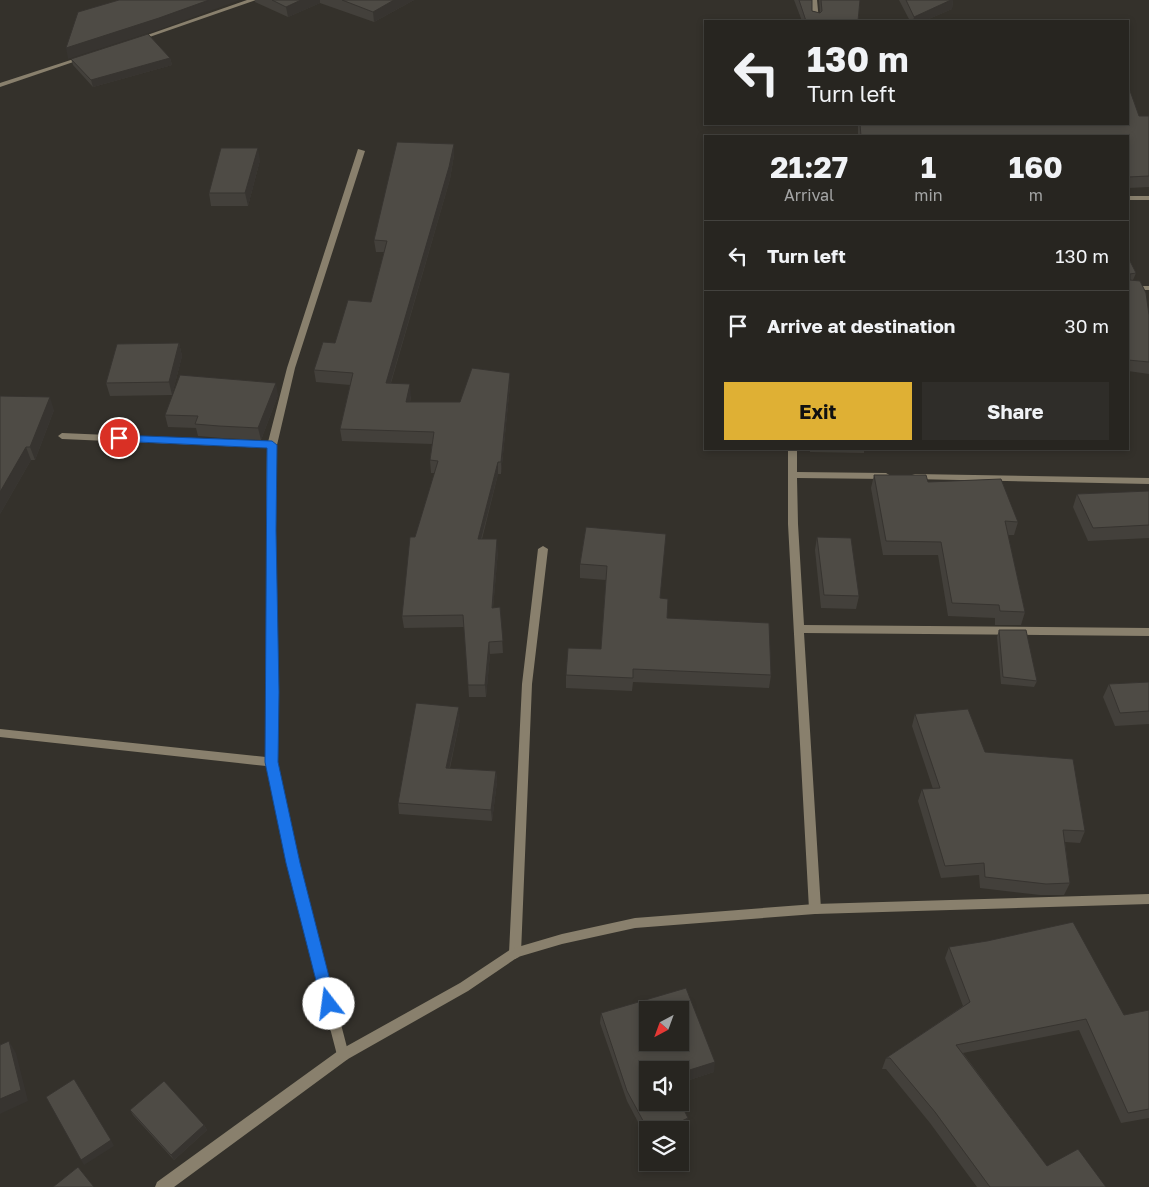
<!DOCTYPE html>
<html lang="en">
<head>
<meta charset="utf-8">
<style>
  :root { --surface:#272520; --page:#2f2d29; --text:#f1f3f6; --muted:#a4a5a5; --line:#43423e; --accent:#dfb034 }
  body { margin:0; font-family:"Golos Text",sans-serif; background:var(--page); color:var(--text); height:100vh; display:flex; flex-direction:column; font-size:19px; white-space:nowrap }
  * { box-sizing:border-box; margin:0 }
  p { font-size:16px; color:var(--muted) }
  .icon { flex:none; width:28px; height:28px; fill:none; stroke:currentColor; stroke-width:2; stroke-linecap:round; stroke-linejoin:round }
  .map { position:relative; flex:1; overflow:hidden }
  .side { position:absolute; left:704px; top:135px; width:425px; height:315px; display:flex; flex-direction:column; background:var(--surface); border-radius:0px; box-shadow:0 2px 8px #0003,0 0 0 1px var(--line) }
  .side>* { flex:none }
  .banner { position:absolute; left:704px; top:20px; width:425px; height:105px; border-radius:0px; box-shadow:0 2px 8px #0003,0 0 0 1px var(--line); background:#272520; color:var(--text); overflow:hidden }
  .needle { width:32px; rotate:221deg }
  .buttons { position:absolute; left:639px; top:1001px; display:grid; gap:10px }
  .buttons a { display:grid; place-items:center; width:50px; height:50px; border-radius:0px; background:var(--surface); box-shadow:0 2px 8px #0003,0 0 0 1px var(--line); font-size:25px }
  .pin { position:absolute; display:grid; place-items:center; width:42px; height:42px; color:#fff; margin:-21px; border:2px solid #fff; border-radius:50%; box-shadow:0 1px 5px #0007 }
  .me { position:absolute; width:55px; margin:-28px; rotate:345deg; stroke-linejoin:round; filter:drop-shadow(0 0 4px #0008) }
  .turn { display:flex; align-items:center; gap:18px; height:105px; padding:0 20px; font-size:22px }
  .turn .icon { width:65px; height:65px; stroke-width:2.5 }
  .turn b { display:block; font-size:35px; line-height:42px }
  .eta { display:flex; justify-content:space-evenly; align-items:center; height:85px; text-align:center }
  .eta b { font-size:30px; font-weight:700; line-height:35px }
  .cta { display:flex; gap:10px; margin-top:auto; padding:10px 20px }
  .cta a { flex:1; height:58px; border-radius:0px; background:var(--accent); color:#111; font-size:20px; font-weight:700; line-height:58px; text-align:center }
  .cta a+a { background:var(--page); color:var(--text) }
  ul { padding:0; list-style:none }
  li { display:flex; align-items:center; gap:15px; height:70px; padding:0 20px; border-top:1px solid var(--line) }
  li div { flex:1 }
  li b { display:block; font-size:19px }
  li em { font-style:normal }
  .map>svg:first-child { display:block }
</style>
</head>
<body>
<div class="map">
<svg width="1149" height="1187" viewBox="0 0 1149 1187">
  <rect width="100%" height="100%" fill="#34312b"/>
  <g fill="none" stroke-linecap="round" stroke-linejoin="round">
    <!-- minor -->
    <g fill="#89806d" fill-rule="evenodd">
      <path d="M247 0H256L138 41 133 40Z"/>
      <path d="M811 0H817L819 21H813Z"/>
      <path d="M83 56 88 57 0 87V83Z"/>
      <path d="M358 149 365 151 295 368 277 445 275 531 278 692 277 762 299 863 349 1055 348 1059 343 1061 338 1059 337 1055 287 863 266 766 0 737V729L266 757C269 654 265 551 267 448L62 439 58 436 62 433 268 442 287 368Z"/>
      <rect x="1128" y="196" width="21" height="4"/>
      <rect x="1128" y="286" width="21" height="4"/>
      <path d="M788 449H797V472L886 473 891 476 886 479 797 478 798 524 804 625 1149 628V636L804 633 821 909 819 913 815 914 811 913 809 909 788 524Z"/>
      <path d="M915 474 1149 478V484L912 479 910 477 912 475Z"/>
      <path d="M543 546 548 549 532 684 521 953 519 957 515 959 511 957 509 953 522 684 538 549Z"/>
    </g>
    <!-- tertiary -->
    <path fill="#89806d" fill-rule="evenodd" d="M1149 894V904L815 914 635 928 562 944 518 957 468 991 348 1059 174 1187H155L157 1182 338 1051 460 983 511 949 562 934 635 918 815 904Z"/>
  </g>
  <!-- wall -->
  <g fill="#43403b">
    <path d="M255 0H414L374 22 320 3 288 17 255 2Z"/>
    <path d="M794 0H812V11L820 13 819 0H860L858 21H802Z"/>
    <path d="M899 0H953L952 9 924 21H910Z"/>
    <path d="M170 58 172 65 93 87 73 65 71 59Z"/>
    <path d="M1139 116H1149V187L1128 188V136H858V124H1128Z"/>
    <path d="M454 144V155L450 179 391 383 411 396 410 402H460L510 373V385L501 474H498L482 539 498 551 493 608 500 607 503 653 490 654 486 697H469L464 627 404 628 402 616 415 537 435 473H431L430 460 432 444 342 441 340 429 350 385 316 382 314 370 335 343 371 302 384 252H376L374 240Z"/>
    <path d="M260 160 248 206H211L209 193Z"/>
    <path d="M1128 257 1136 273 1133 280 1149 315V374L1128 371Z"/>
    <path d="M179 343 182 356 172 395 110 396 106 383Z"/>
    <path d="M278 395 261 440 222 438 198 436 196 428 168 427 165 415Z"/>
    <path d="M0 396 54 410 35 460H31L0 514Z"/>
    <path d="M810 449H864V453L810 452Z"/>
    <path d="M874 475 928 482 1018 522 1014 535H1008L1025 612 1021 625H995V618L948 616 938 555H883L871 488Z"/>
    <path d="M1149 491V538L1088 541 1073 507 1077 494Z"/>
    <path d="M586 527 660 598 667 618 771 675 769 688 633 682 632 691 566 688V675L601 649 606 580 580 578V564Z"/>
    <path d="M817 537 859 596 856 609 821 608 815 550Z"/>
    <path d="M999 630 1037 681 1034 687 1001 684 997 637Z"/>
    <path d="M1149 682V724L1115 726 1103 697 1109 684Z"/>
    <path d="M915 714 985 752 1085 831 1080 843 1065 842 1070 883 1064 895H1040L980 888 979 875 941 878 918 801 922 789H933L912 726Z"/>
    <path d="M460 719 450 768 496 771 497 782 492 821 399 814 398 803Z"/>
    <path d="M949 947 1124 1015 1149 1010V1118L1121 1123 1079 1030 963 1053 1047 1166 1106 1187H977L930 1123 886 1069H882L886 1058 963 1006 945 958Z"/>
    <path d="M601 1013 714 1072 680 1083V1070H648L687 1128 648 1130V1141L627 1101 600 1023Z"/>
    <path d="M130 1110 204 1125 207 1130 174 1160 133 1115Z"/>
  </g>
  <!-- shaded-wall -->
  <g fill="#373430">
    <path d="M209 0H240L161 29 68 59 66 48Z"/>
    <path d="M301 0H320V3L288 17 286 7Z"/>
    <path d="M394 0H414L374 22 373 12Z"/>
    <path d="M951 0H953L952 9 924 21H913L914 17Z"/>
    <path d="M170 58 172 65 93 87 91 80Z"/>
    <path d="M454 144V155L450 179 387 395 386 383Z"/>
    <path d="M258 148 260 160 248 206 245 193Z"/>
    <path d="M179 343 182 356 172 395 169 382Z"/>
    <path d="M510 373V385L501 474V462Z"/>
    <path d="M276 383 278 395 261 440 258 428Z"/>
    <path d="M410 384 411 396 407 414 406 402Z"/>
    <path d="M50 397 54 410 35 460 30 447Z"/>
    <path d="M26 447 31 460 0 514V492Z"/>
    <path d="M498 462V474L478 551V539Z"/>
    <path d="M497 539 498 551 492 620V608Z"/>
    <path d="M489 642 490 654 486 697 485 685Z"/>
    <path d="M459 707 460 719 447 779 446 768Z"/>
    <path d="M496 771 497 782 492 821 491 810Z"/>
    <path d="M9 1041 16 1053 28 1101 0 1114V1099Z"/>
    <path d="M715 1062 714 1072 680 1083V1073Z"/>
    <path d="M688 1118 687 1128 680 1131V1130H663Z"/>
    <path d="M204 1125 207 1130 174 1160 171 1155Z"/>
    <path d="M111 1140 114 1146 84 1165 81 1160Z"/>
  </g>
  <!-- building -->
  <g fill="#4e4b45" stroke="#373430" fill-rule="evenodd">
    <path d="M119 0H209L159 18 66 48 78 12Z"/>
    <path d="M272 0H301L286 7Z"/>
    <path d="M342 0H394L373 12Z"/>
    <path d="M799 0H812V11L820 13 822 11 821 0H860L858 21H806Z"/>
    <path d="M906 0H951L914 17Z"/>
    <path d="M148 34 170 58 91 80 71 59Z"/>
    <path d="M1128 85 1139 116H1149V176L1128 177V136H861L860 124H1128Z"/>
    <path d="M397 142 454 144 449 167 386 383 410 384 406 402H460L472 368 510 373 501 462H498L478 539H497L492 608 500 607 503 641 489 642 485 685H468L463 615 402 616 410 537H415L438 461 430 460 434 432 340 429 353 373 314 370 323 342 335 343 348 300 371 302 387 241 374 240Z"/>
    <path d="M221 148H258L245 193H209Z"/>
    <path d="M1128 257 1136 273 1130 274V280L1140 281 1146 293 1149 315V362L1128 360Z"/>
    <path d="M179 343 169 382 106 383 117 344Z"/>
    <path d="M180 375 276 383 258 428 219 426 195 424 198 416 165 415Z"/>
    <path d="M0 396 50 397 30 447H26L0 492Z"/>
    <path d="M874 475H926L928 482 1001 479 1018 522 1005 521 1025 612 1000 611 999 605 952 603 941 542 886 541Z"/>
    <path d="M1149 491V525L1093 528 1077 494Z"/>
    <path d="M586 527 666 534 660 598 668 599 667 618 769 623 771 675 633 669V678L566 675 568 648 601 649 607 566 580 564Z"/>
    <path d="M817 537 851 538 859 596 824 595Z"/>
    <path d="M999 630H1026L1037 681 1003 677Z"/>
    <path d="M1149 682V711L1120 713 1109 684Z"/>
    <path d="M416 703 459 707 446 768 496 771 491 810 398 803Z"/>
    <path d="M968 709 985 752 1073 759 1085 831 1063 830 1070 883 1046 884 985 877 984 863 945 866 922 789 940 788 915 714Z"/>
    <path d="M1073 922 1124 1015 1149 1010V1109L1128 1113 1086 1019 956 1045 1047 1166 1078 1149 1106 1187H990L935 1112 890 1058H886L970 1002 949 947 987 941Z"/>
    <path d="M686 988 715 1062 680 1073V1070H648V1102H680L688 1118 663 1130H648L627 1091 601 1013ZM648 1010H680V1042H648Z"/>
    <path d="M9 1041 21 1090 0 1099V1045Z"/>
    <path d="M74 1079 111 1140 81 1160 46 1097Z"/>
    <path d="M164 1081 204 1125 171 1155 130 1110Z"/>
    <path d="M78 1167 94 1187H53Z"/>
  </g>
  <!-- route -->
  <path fill="#1a73e8" stroke="#114b97" d="M119 435 272 441 277 445 276 531 279 692 278 762 300 863 336 1004 334 1008 329 1010 324 1008 322 1004 286 863 265 762 267 448 116 441V436Z"/>
</svg>
<div class="buttons">
<a><svg class="needle" viewBox="-14 -14 28 28"><path d="M0-13l5 13h-10z" fill="#e53935"/><path d="M0 13l5-13h-10z" fill="#a4a5a5"/></svg></a>
<a><svg class="icon" aria-label="sound" viewBox="0 0 24 24"><path d="M4 9h4l5-4v14l-5-4H4zM17 9q2 3 0 6"/></svg></a>
<a><svg class="icon" aria-label="layers" viewBox="0 0 24 24"><path d="M12 4l9 5-9 5-9-5zM3 14l9 5 9-5"/></svg></a>
</div>
<div class="pin" style="left:119px;top:438px;background:#d93025"><svg class="icon" aria-label="arrive" viewBox="0 0 24 24"><path d="M6 21V4h12l-3 4 3 4H6"/></svg></div>
<svg class="me" style="left:329px;top:1004px" viewBox="-20 -20 40 40"><circle r="19" fill="#fff"/><path d="M0-13L10 11 0 6-10 11z" fill="#1a73e8"/></svg>
<div class="banner">
<div class="turn"><svg class="icon" aria-label="left" viewBox="0 0 24 24"><path d="M17 20v-9H6M10 6l-5 5 5 5"/></svg><div><b>130 m</b>Turn left</div></div>
</div>
<section class="side">
<div class="eta">
<div><b>21:27</b><p>Arrival</p></div>
<div><b>1</b><p>min</p></div>
<div><b>160</b><p>m</p></div>
</div>
<ul>
<li><svg class="icon" aria-label="left" viewBox="0 0 24 24"><path d="M17 20v-9H6M10 6l-5 5 5 5"/></svg><div><b>Turn left</b></div><em>130 m</em></li>
<li><svg class="icon" aria-label="arrive" viewBox="0 0 24 24"><path d="M6 21V4h12l-3 4 3 4H6"/></svg><div><b>Arrive at destination</b></div><em>30 m</em></li>
</ul>
<div class="cta"><a>Exit</a><a>Share</a></div>
</section>
</div>
</body>
</html>
